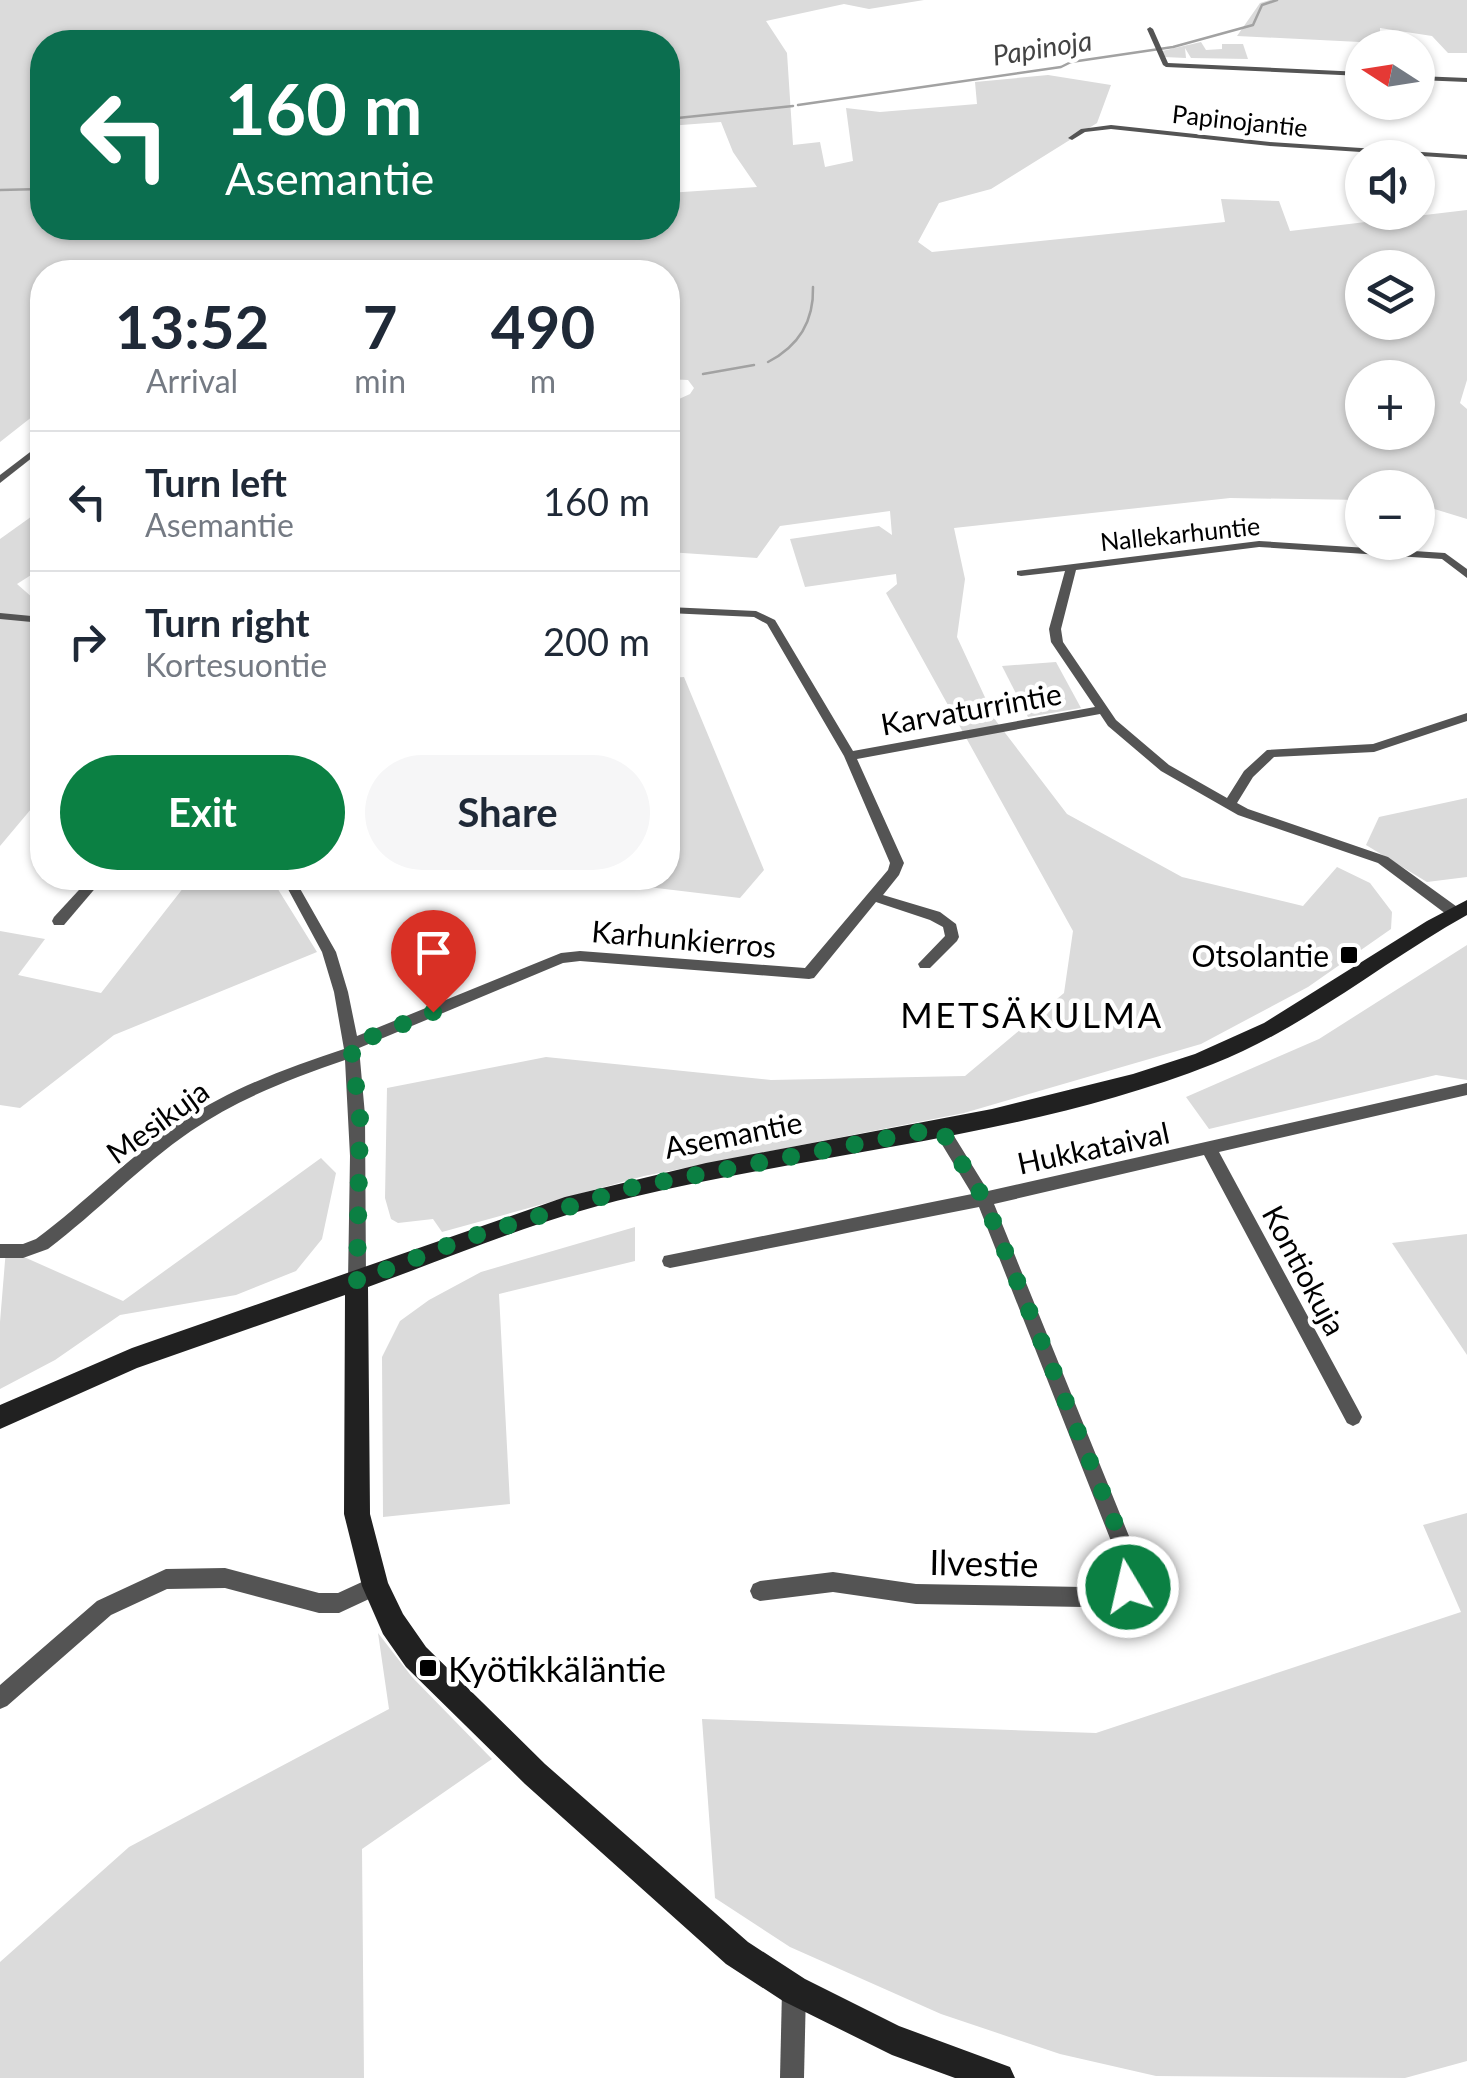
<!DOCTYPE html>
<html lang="en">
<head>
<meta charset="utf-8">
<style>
  :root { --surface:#fff; --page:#f6f6f7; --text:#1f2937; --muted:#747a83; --line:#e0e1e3; --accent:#0b8043 }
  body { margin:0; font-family:Lato,sans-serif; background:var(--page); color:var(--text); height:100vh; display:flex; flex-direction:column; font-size:38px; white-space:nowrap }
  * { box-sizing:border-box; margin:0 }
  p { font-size:32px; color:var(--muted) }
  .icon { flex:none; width:55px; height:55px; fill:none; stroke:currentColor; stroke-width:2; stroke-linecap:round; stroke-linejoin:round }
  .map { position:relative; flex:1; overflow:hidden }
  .panel { position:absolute; left:30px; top:260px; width:650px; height:630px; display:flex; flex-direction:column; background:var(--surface); border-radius:40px; box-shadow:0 2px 8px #0004 }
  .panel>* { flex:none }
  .top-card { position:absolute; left:30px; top:30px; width:650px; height:210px; border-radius:40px; box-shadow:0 2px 8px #0004; background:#0b6e4f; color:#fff; overflow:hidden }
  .needle { width:65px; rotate:282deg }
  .controls { position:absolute; left:1345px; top:30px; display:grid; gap:20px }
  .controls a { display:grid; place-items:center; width:90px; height:90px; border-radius:50%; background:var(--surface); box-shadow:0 2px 8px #0004; font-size:50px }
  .pin { position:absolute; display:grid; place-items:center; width:85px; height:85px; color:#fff; margin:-102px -42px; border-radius:50% 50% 50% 0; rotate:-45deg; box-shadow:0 0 10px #0007 }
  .pin .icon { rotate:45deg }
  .me { position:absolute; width:110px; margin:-55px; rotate:351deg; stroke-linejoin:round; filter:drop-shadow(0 0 8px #0008) }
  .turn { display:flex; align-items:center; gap:35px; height:210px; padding:0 30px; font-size:45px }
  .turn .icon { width:130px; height:130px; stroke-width:2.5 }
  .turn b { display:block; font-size:70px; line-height:85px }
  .eta { display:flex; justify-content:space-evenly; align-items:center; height:170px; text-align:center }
  .eta b { font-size:60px; font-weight:700; line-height:70px }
  .action { display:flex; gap:20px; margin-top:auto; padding:20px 30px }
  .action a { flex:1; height:115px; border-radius:60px; background:var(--accent); color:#fff; font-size:40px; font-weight:700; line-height:115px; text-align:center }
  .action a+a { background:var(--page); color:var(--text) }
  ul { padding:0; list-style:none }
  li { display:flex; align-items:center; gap:30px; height:140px; padding:0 30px; border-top:2px solid var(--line) }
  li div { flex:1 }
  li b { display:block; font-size:38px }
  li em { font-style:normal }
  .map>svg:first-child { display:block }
</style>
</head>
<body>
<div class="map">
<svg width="1467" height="2078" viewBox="0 0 1467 2078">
  <rect width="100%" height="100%" fill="#fff"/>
  <!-- green -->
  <g fill="#dbdbdb" fill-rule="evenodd">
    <path d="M0 0H924L869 9 844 4 766 21 787 53 793 145 820 142 825 167 853 161 846 108 880 112 977 104 975 82 1048 75 1111 85 1097 123 991 189 939 203 918 242 932 252 1225 222 1221 199 1279 201 1290 231 1467 210V380L1460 403 1467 409V519L1418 504V488H1362V500L1230 498 954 528 965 579 957 637 996 721 1067 814 1182 877 1303 906 1337 867 1370 883 1392 912 1391 929 1308 987 1201 1044 964 1113 644 1176 442 1232 433 1219 398 1223 391 1219 385 1198 387 1088 546 1057 771 1080 965 1076 1064 993 1073 931 886 593 897 584 896 574 805 587 790 539 879 526 892 535 890 511 780 526 757 558 668 552V404L690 394 694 388 688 380 668 379V272H42V409L0 442ZM42 42H668V126L721 122 733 152 757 187 668 193V228H42ZM1362 268H1418V322H1362ZM1362 378H1418V432H1362Z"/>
    <path d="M1270 0H1467V53H1448L1432 36 1380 28V38L1360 42 1237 36 1260 3Z"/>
    <path d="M1201 42 1206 50 1222 49V44H1243L1248 59 1191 58 1185 48 1186 58 1164 57 1162 51Z"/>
    <path d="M42 509V568L17 584 42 606V796L0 846V539Z"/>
    <path d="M1056 662 1081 708 1028 717 1002 666Z"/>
    <path d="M684 677 764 870 740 898 573 878H668V678Z"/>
    <path d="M1467 798V877L1427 882 1366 845 1379 817Z"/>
    <path d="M191 878H271L317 952 114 1035 20 1108 0 1105V931L45 939 18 975 101 993Z"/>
    <path d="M1467 945V1080L1436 1075 1209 1129 1186 1097 1319 1039Z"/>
    <path d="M321 1158 336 1173 322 1239 296 1271 236 1295 120 1315 55 1360 0 1389V1322L6 1249 123 1301Z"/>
    <path d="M635 1227V1261L499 1294 510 1504 383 1517 382 1357 400 1321 429 1300 481 1272Z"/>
    <path d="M1467 1234V1355L1392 1243Z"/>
    <path d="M1467 1513V2061L1405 2078 1156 2076 1060 2054 941 2014 790 1947 715 1898 702 1719 1096 1733 1461 1612 1423 1525Z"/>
    <path d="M378 1633 412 1677 492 1759 362 1849 364 2078H0V1962L129 1847 389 1709Z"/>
  </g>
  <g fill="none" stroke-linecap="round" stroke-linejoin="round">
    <!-- stream -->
    <g stroke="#a2a2a2" stroke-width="2.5">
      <path d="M798 105 1061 67 1071 62 1173 47 1253 25 1262 5 1277 0"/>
      <path d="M668 119 793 106"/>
      <path d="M0 190 42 189"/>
      <path d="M768 362C799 346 814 322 813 287"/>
      <path d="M703 374 754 365"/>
    </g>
    <!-- minor -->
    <g fill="#545454" fill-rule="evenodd">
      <path d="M1150 27 1153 29 1168 63 1362 72V76L1166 67 1163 65 1147 29Z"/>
      <path d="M1418 76 1467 78V82L1418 80Z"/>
      <path d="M1111 125 1270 142 1467 155V159L1270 146 1111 129 1085 132 1072 140 1068 138 1081 129Z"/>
      <path d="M42 443V450L0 483V475Z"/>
      <path d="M1259 541 1445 553 1467 569V578L1442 559 1259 547 1076 570 1061 629 1063 642 1116 720 1169 765 1227 798 1244 771 1267 750 1373 744 1467 713V721L1374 752 1274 757 1253 777 1237 803 1248 809 1388 857 1460 909 1462 913 1460 917H1450L1378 863 1238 815 1161 771 1108 726 1100 714 857 759 904 863 899 875 883 895 940 912 956 924 959 937 957 941 930 968H920L918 964 945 936 943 927 930 920 876 902 814 978 809 979 580 961 563 963 359 1048 365 1115 366 1281 363 1286 357 1289 351 1286 348 1281 350 1156 345 1060C292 1078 238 1099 191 1131 140 1166 97 1212 48 1249L23 1258H0V1244H23L36 1239C86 1202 129 1156 181 1122 231 1088 287 1068 344 1049L334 992 322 952 282 878H294L336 952 348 992 357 1036 561 953 580 951 805 968 888 870 890 863 844 756 767 624 754 617 668 613V607L756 611 775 620 853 751 1095 707 1051 642 1049 629 1065 571 1021 576 1017 575V571Z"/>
      <path d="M0 613 42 617V623L0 619Z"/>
      <path d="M90 878H104L64 925H54L52 921 54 917Z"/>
      <path d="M1467 1083V1095L1219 1152 1359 1411 1362 1417 1359 1423 1353 1426 1347 1423 1204 1155 994 1204 1133 1546 1138 1587 1135 1594 1115 1605 1083 1607 916 1604 833 1592 760 1601 753 1598 750 1591 753 1584 760 1581 833 1572 916 1584 1083 1587 1112 1585 1118 1582 1113 1546 979 1207 670 1268 664 1266 662 1261 664 1256 972 1194 932 1128 934 1123 940 1122 946 1123 988 1191Z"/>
      <path d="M225 1568 319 1593H338L375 1576 382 1579 385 1586 382 1593 339 1613H319L225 1588 167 1589 111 1615 7 1706 0 1709V1685L97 1601 166 1569Z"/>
      <path d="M794 1978 802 1982 806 1990 804 2078H780L782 1990 786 1982Z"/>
    </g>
    <!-- secondary -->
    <path fill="#212121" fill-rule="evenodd" d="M1467 900V915C1381 963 1305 1028 1213 1064 1028 1137 825 1151 633 1197 542 1218 456 1255 368 1287L370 1514 388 1583 403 1614 426 1647 545 1764 748 1942 805 1979 899 2026 1010 2067 1015 2078H955L892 2055 783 2001 726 1964 525 1784 406 1667 383 1634 362 1586 344 1514 345 1295 137 1368 0 1429V1405L132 1348 565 1197 706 1163 992 1109 1133 1074 1195 1054 1264 1023 1427 921Z"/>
  </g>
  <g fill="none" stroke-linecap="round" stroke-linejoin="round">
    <!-- route -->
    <path stroke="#0b8043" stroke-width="18" stroke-dasharray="0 32.4" d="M433 1012 351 1045 360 1118 357 1281 467 1238 634 1187 940 1128 984 1199 1124 1546 1128 1587"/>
  </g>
  <!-- markers -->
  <g fill="#000" stroke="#fff" stroke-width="4">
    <rect x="1339" y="945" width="20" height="20" rx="5"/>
    <rect x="418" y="1658" width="20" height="20" rx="5"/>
  </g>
  <g text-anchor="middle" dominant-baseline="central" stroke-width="9" stroke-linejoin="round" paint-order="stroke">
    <!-- far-street labels -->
    <g font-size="25" fill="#000" stroke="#fff">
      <text transform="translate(1240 120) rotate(6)">Papinojantie</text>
      <text transform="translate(1180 533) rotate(-6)">Nallekarhuntie</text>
    </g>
    <!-- far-water labels -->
    <g font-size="28" font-style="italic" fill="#434343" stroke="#fff">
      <text transform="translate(1042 47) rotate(-9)">Papinoja</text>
    </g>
    <!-- street labels -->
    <g font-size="30" fill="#000" stroke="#fff">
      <text transform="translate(971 708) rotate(-10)">Karvaturrintie</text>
      <text transform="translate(684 938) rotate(5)">Karhunkierros</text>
      <text transform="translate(157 1121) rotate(-36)">Mesikuja</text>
      <text transform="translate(733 1134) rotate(-11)">Asemantie</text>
      <text transform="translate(1093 1147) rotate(-12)">Hukkataival</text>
      <text transform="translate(1305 1270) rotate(62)">Kontiokuja</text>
    </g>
    <!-- poi labels -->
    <g font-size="30" fill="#000" stroke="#fff" text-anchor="end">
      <text x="1329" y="955">Otsolantie</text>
    </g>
    <!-- quarter labels -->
    <g font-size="35" letter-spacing="2.5" fill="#000" stroke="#fff">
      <text x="1032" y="1014">METSÄKULMA</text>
    </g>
    <!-- near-street labels -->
    <g font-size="35" fill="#000" stroke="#fff">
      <text transform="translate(984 1562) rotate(1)">Ilvestie</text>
    </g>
    <!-- near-poi labels -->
    <g font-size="35" fill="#000" stroke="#fff" text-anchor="start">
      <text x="448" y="1668">Kyötikkäläntie</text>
    </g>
  </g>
</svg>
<div class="controls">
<a><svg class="needle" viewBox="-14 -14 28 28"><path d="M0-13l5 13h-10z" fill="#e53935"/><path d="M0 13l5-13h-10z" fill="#747a83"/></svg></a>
<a><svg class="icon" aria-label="sound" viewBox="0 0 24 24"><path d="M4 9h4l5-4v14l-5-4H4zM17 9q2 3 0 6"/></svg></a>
<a><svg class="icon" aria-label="layers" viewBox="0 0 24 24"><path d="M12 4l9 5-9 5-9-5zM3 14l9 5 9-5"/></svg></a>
<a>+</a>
<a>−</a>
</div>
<div class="pin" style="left:433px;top:1012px;background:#d93025"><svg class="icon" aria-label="arrive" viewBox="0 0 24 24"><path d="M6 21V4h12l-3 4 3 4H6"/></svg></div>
<svg class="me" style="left:1128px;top:1587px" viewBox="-20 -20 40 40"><circle r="17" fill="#0b8043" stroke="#fff" stroke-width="3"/><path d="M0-11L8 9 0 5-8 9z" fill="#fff"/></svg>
<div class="top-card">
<div class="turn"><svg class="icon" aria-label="left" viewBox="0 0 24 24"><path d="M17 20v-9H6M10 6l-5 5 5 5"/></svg><div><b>160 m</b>Asemantie</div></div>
</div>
<section class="panel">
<div class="eta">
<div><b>13:52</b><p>Arrival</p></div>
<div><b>7</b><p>min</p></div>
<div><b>490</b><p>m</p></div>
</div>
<ul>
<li><svg class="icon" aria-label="left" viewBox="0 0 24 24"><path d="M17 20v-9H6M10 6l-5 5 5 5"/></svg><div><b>Turn left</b><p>Asemantie</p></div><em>160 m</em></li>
<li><svg class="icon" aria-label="right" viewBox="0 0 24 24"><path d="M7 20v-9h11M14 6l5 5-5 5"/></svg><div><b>Turn right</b><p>Kortesuontie</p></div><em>200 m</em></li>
</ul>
<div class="action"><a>Exit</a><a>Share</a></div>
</section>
</div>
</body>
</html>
